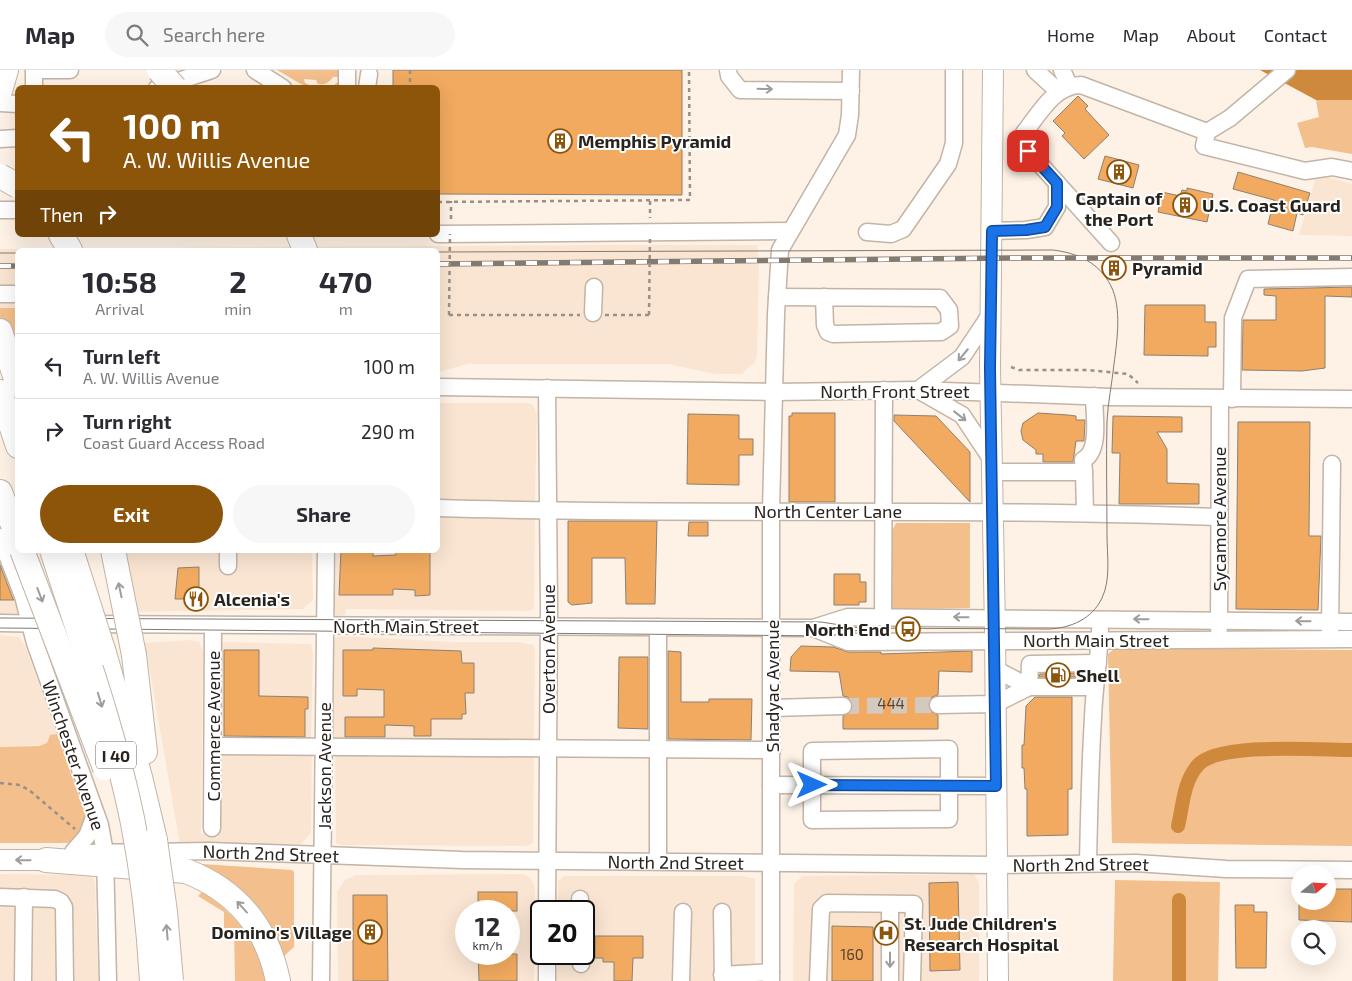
<!DOCTYPE html>
<html lang="en">
<head>
<meta charset="utf-8">
<style>
  :root { --surface:#fff; --page:#f7f7f7; --text:#2b2b33; --muted:#7c7c81; --line:#e1e1e2; --accent:#8d550a }
  body { margin:0; font-family:"Exo 2",sans-serif; background:var(--page); color:var(--text); height:100vh; display:flex; flex-direction:column; font-size:19px; white-space:nowrap }
  * { box-sizing:border-box; margin:0 }
  p { font-size:16px; color:var(--muted) }
  .icon { flex:none; width:28px; height:28px; fill:none; stroke:currentColor; stroke-width:2; stroke-linecap:round; stroke-linejoin:round }
  .map { position:relative; flex:1; overflow:hidden }
  .details { position:absolute; left:15px; top:178px; width:425px; height:305px; display:flex; flex-direction:column; background:var(--surface); border-radius:8px; box-shadow:0 5px 20px #0002 }
  .details>* { flex:none }
  .top-card { position:absolute; left:15px; top:15px; width:425px; height:152px; border-radius:8px; box-shadow:0 5px 20px #0002; background:#8d550a; color:#fff; overflow:hidden }
  .needle { width:32px; rotate:72deg }
  .fabs { position:absolute; left:1291px; top:795px; display:grid; gap:10px }
  .fabs a { display:grid; place-items:center; width:45px; height:45px; border-radius:50%; background:var(--surface); box-shadow:0 5px 20px #0002; font-size:25px }
  .speed { position:absolute; left:455px; top:830px; display:flex; gap:10px; font-size:25px; font-weight:700; text-align:center }
  .speed>* { display:grid; place-content:center; width:65px; height:65px; border-radius:50%; background:var(--surface); box-shadow:0 5px 20px #0002; line-height:1 }
  .speed small { font-size:12px; font-weight:400 }
  .speed .limit { border:2px solid #111; border-radius:8px; background:#fff; color:#111 }
  .pin { position:absolute; display:grid; place-items:center; width:42px; height:42px; color:#fff; margin:-21px; border-radius:10px; box-shadow:0 2px 8px #0006 }
  .me { position:absolute; width:55px; margin:-28px; rotate:90deg; stroke-linejoin:round; filter:drop-shadow(0 0 4px #0008) }
  .turn { display:flex; align-items:center; gap:18px; height:105px; padding:0 25px; font-size:22px }
  .turn .icon { width:65px; height:65px; stroke-width:2.5 }
  .turn b { display:block; font-size:35px; line-height:42px }
  .then { display:flex; align-items:center; height:48px; padding:0 25px; background:#0003; gap:10px; font-size:19px }
  .eta { display:flex; justify-content:space-evenly; align-items:center; height:85px; text-align:center }
  .eta b { font-size:30px; font-weight:700; line-height:35px }
  .action { display:flex; gap:10px; margin-top:auto; padding:10px 25px }
  .action a { flex:1; height:58px; border-radius:30px; background:var(--accent); color:#fff; font-size:20px; font-weight:700; line-height:58px; text-align:center }
  .action a+a { background:var(--page); color:var(--text) }
  ul { padding:0; list-style:none }
  li { display:flex; align-items:center; gap:15px; height:65px; padding:0 25px; border-top:1px solid var(--line) }
  li div { flex:1 }
  li b { display:block; font-size:19px }
  li em { font-style:normal }
  header { display:flex; align-items:center; gap:30px; box-sizing:border-box; height:70px; padding:0 25px; background:var(--surface); border-bottom:1px solid var(--line) }
  header strong { font-size:24px }
  nav { display:flex; gap:28px; margin-inline-start:auto; font-size:18px }
  .search { width:350px; height:45px; background:var(--page); display:flex; align-items:center; gap:12px; box-sizing:border-box; padding:0 18px; border-radius:28px; color:var(--muted); font-size:19px }
  .map>svg:first-child { display:block }
</style>
</head>
<body>
<header>
<strong>Map</strong>
<div class="search"><svg class="icon" aria-label="search" viewBox="0 0 24 24"><circle cx="10" cy="10" r="6"/><path d="M15 15l6 6"/></svg>Search here</div>
<nav><a>Home</a><a>Map</a><a>About</a><a>Contact</a></nav>
</header>
<div class="map">
<svg width="1352" height="911" viewBox="0 0 1352 911">
  <rect width="100%" height="100%" fill="#fef2e6"/>
  <!-- built -->
  <g fill="#fae5d2" fill-rule="evenodd">
    <path d="M1317 104 1352 114V166L1299 165Z"/>
    <path d="M594 175H757L759 193 757 285 755 292 742 304H715L668 294H468L438 302V180H18L17 298H0V179Z"/>
    <path d="M438 333H528L533 335 537 345 535 433 438 432Z"/>
    <path d="M438 442 535 444 534 539 527 541 346 539 345 545 337 546 332 541V524L335 525 336 480H438Z"/>
    <path d="M121 480H312L313 530 303 539 137 542Z"/>
    <path d="M0 481 24 545H0Z"/>
    <path d="M0 565 19 567 25 576 57 664 50 665 47 673 42 675 0 677Z"/>
    <path d="M341 566 454 572H518L533 575 535 578 534 671H333L332 582 335 568Z"/>
    <path d="M190 570 199 572 203 581 201 764 219 762V680L312 681 311 763 301 774 180 775 145 573Z"/>
    <path d="M225 572 311 574 313 583 311 671 218 669 219 575Z"/>
    <path d="M335 681 534 683 533 773 526 776 341 775 336 773Z"/>
    <path d="M0 804 91 805 95 812 98 911H0Z"/>
    <path d="M523 804 531 808 535 817 534 911H338L337 822 345 810 356 805ZM466 841H509V884H466Z"/>
    <path d="M974 804 979 813V911H793L794 814 802 806Z"/>
    <path d="M564 806H743L755 809V911H557V884H584V841H558V811Z"/>
  </g>
  <!-- green -->
  <g fill="#f3bf8c">
    <path d="M277 0H343L341 17H331L341 10V7H333C329 13 325 15 318 14L316 10 304 9 305 13 314 17H306Z"/>
    <path d="M1316 30H1352V84L1312 77 1305 78 1297 53 1319 47Z"/>
    <rect x="0" y="238" width="17" height="54"/>
    <path d="M896 453H970V538L887 539V471Z"/>
    <path d="M1115 578 1352 580V776L1112 773 1108 584Z"/>
    <path d="M57 664 87 749C87 760 78 770 67 773H0V677L39 676 47 673 50 665Z"/>
    <path d="M202 794 292 800 294 802V877L283 887C272 855 256 831 229 811 220 805 210 803 202 794Z"/>
    <path d="M1115 810 1220 812 1218 911H1113Z"/>
    <path d="M202 822C237 845 256 869 266 911H235L234 858H224V842L198 826Z"/>
  </g>
  <!-- water -->
  <path fill="#ce893c" d="M1260 0H1352V30H1316Z"/>
  <g fill="none" stroke-linecap="round" stroke-linejoin="round">
    <!-- canal -->
    <g stroke="#ce893c" stroke-width="14">
      <path d="M1178 756C1183 736 1183 712 1198 695 1219 672 1319 680 1352 680"/>
      <path d="M1179 830V911"/>
    </g>
  </g>
  <!-- building -->
  <g fill="#f1aa5f" stroke="#8d8073">
    <path d="M393 0H682V125L438 124V18H393Z"/>
    <path d="M1078 26 1088 36 1085 39 1109 65 1084 89 1062 66 1065 63 1053 51Z"/>
    <path d="M1105 86 1139 95 1133 118 1098 109Z"/>
    <path d="M1238 102 1310 123 1303 145 1297 143 1293 161 1268 154 1274 130 1233 119Z"/>
    <path d="M1187 118 1213 124 1207 152 1158 142 1162 122 1180 126 1182 120 1187 121Z"/>
    <path d="M1352 217V227L1325 226V298L1302 301 1242 300 1243 250H1276V226L1264 225V219Z"/>
    <path d="M1145 235H1205V252H1216V277H1208V286L1144 285Z"/>
    <path d="M792 343H835V432H789V346H792Z"/>
    <path d="M1038 343 1068 345 1076 346V350H1085L1084 371H1076L1073 392H1043V384H1036V380L1023 370 1021 361 1023 353Z"/>
    <path d="M688 344 739 345V369H753V385H739V415L687 414Z"/>
    <path d="M894 345 936 346 970 382V432L894 351Z"/>
    <path d="M1113 346 1182 347V362H1157L1167 379V413L1199 414V434H1119L1120 383H1112Z"/>
    <path d="M1238 352H1310L1309 466H1321L1318 540 1236 539Z"/>
    <path d="M568 451H657L655 534H626L625 488H592V533L572 535 568 532Z"/>
    <path d="M689 452H708V466H688Z"/>
    <path d="M341 480H373V486L396 485V480H430V525L415 526V520L393 519V525H339Z"/>
    <path d="M0 495 13 529 14 530H0Z"/>
    <path d="M199 497V529H175L178 498Z"/>
    <path d="M834 504H860V512H866V532H859V535H834Z"/>
    <path d="M801 576 833 577 848 582H881V584L972 581V602L939 601 938 625 932 627 928 635 930 641 938 645V659H843V646L852 641 853 635 848 627 843 626 839 602 790 601 791 587Z"/>
    <path d="M373 578 461 581 462 593H474V623H465L466 644H462V649H431V666H414V656L385 655V667H345V647H384V620L357 619V626H343V580H373Z"/>
    <path d="M224 580H259V626L308 627V639H305V667L224 666Z"/>
    <path d="M668 581 681 582V632H709V629H752L751 670 668 669Z"/>
    <path d="M619 587H648V659L618 658Z"/>
    <path d="M1079 603V607H1039L1040 604Z"/>
    <path d="M1035 627H1072V719H1068V765L1027 766V719H1025L1024 698H1022V675H1024L1026 636Z"/>
    <path d="M958 812 960 900 930 901 929 813Z"/>
    <path d="M1328 819H1352V852L1299 850V831H1328Z"/>
    <rect x="478" y="822" width="39" height="19"/>
    <path d="M353 825H387L388 911H353Z"/>
    <path d="M1235 835H1254V842H1267L1266 898H1236Z"/>
    <path d="M832 856 873 857V911H832Z"/>
    <path d="M595 866H643V888H633L632 911H614V892H603V888H595Z"/>
    <path d="M478 884H517V911H479Z"/>
  </g>
  <g fill="none" stroke-linecap="round" stroke-linejoin="round">
    <!-- minor-tunnel -->
    <path stroke="#d3c9be" stroke-width="16" stroke-dasharray="16 8" stroke-linecap="butt" d="M843 636 938 635"/>
    <!-- minor casing -->
    <g stroke="#c2b4a6" stroke-width="19">
      <g id="minor">
        <path d="M34 0H70"/>
        <path d="M34 0V18"/>
        <path d="M255 0 283 18"/>
        <path d="M728 0 729 6 740 20 851 21"/>
        <path d="M1035 0 1058 21"/>
        <path d="M1062 0 1069 15"/>
        <path d="M157 18 212 0"/>
        <path d="M347 18V0"/>
        <path d="M367 18 369 4"/>
        <path d="M0 33 18 34"/>
        <path d="M1207 62 1230 48 1287 0"/>
        <path d="M0 69 18 68"/>
        <path d="M1057 113 1111 173"/>
        <path d="M0 140H18"/>
        <path d="M992 161 1026 160 1045 157 1057 137V113L1028 81 1024 63C1039 44 1054 15 1081 15L1207 62 1204 76 1305 101 1332 97 1352 101"/>
        <path d="M867 162 891 164 903 159 948 94 954 73V0"/>
        <path d="M438 164 789 161"/>
        <path d="M0 224H18"/>
        <path d="M777 227 940 228 949 240 950 256 941 262 833 264 828 262 825 255 824 227"/>
        <path d="M593 243 594 217"/>
        <path d="M438 317 775 322 918 320 1110 327 1352 329"/>
        <path d="M547 318 549 538 547 841"/>
        <path d="M918 320 962 287 990 245"/>
        <path d="M920 321 962 345 992 390"/>
        <path d="M1232 329 1233 248 1248 209 1352 207"/>
        <path d="M992 402H1084L1085 443"/>
        <path d="M1084 402 1083 390C1101 381 1094 344 1094 326"/>
        <path d="M438 438C697 446 958 437 1218 447"/>
        <path d="M0 467 23 526 35 573 100 755 105 783 108 911"/>
        <path d="M228 496V480"/>
        <path d="M883 547 884 320"/>
        <path d="M0 553 58 554"/>
        <path d="M85 554 813 558 848 547 1352 552"/>
        <path d="M658 557V791"/>
        <path d="M813 558 848 572 1352 569"/>
        <path d="M1219 559 1220 329"/>
        <path d="M1330 562 1332 394"/>
        <path d="M995 599 1029 617H1094"/>
        <path d="M1029 617 1030 594 1098 593"/>
        <path d="M938 635 995 634 1029 617"/>
        <path d="M772 638 843 636"/>
        <path d="M213 676 772 680"/>
        <path d="M949 679V749L812 750V681Z"/>
        <path d="M771 715 996 716"/>
        <path d="M212 758 213 555"/>
        <path d="M73 782 87 766 95 745"/>
        <path id="s1" d="M87 783 210 781 462 790 996 795 1136 793 1226 799 1352 800"/>
        <path d="M1088 793C1089 744 1090 696 1093 648 1094 618 1099 590 1100 560"/>
        <path d="M0 827 55 829 61 832 64 837 65 911"/>
        <path d="M580 829V841"/>
        <path d="M722 842 723 911"/>
        <path d="M581 884V894"/>
        <path d="M722 905 771 902"/>
        <path d="M23 911 24 827"/>
        <path d="M321 911 326 480"/>
        <path d="M547 911V884"/>
        <path d="M681 911 683 842"/>
        <path d="M771 911V440L776 244 780 180 847 65 850 45 851 0"/>
        <path d="M818 911 821 839 827 833 914 834 912 911"/>
        <path d="M890 911V834"/>
      </g>
    </g>
    <!-- major casing -->
    <g stroke="#c2b4a6" stroke-width="22">
      <g id="major">
        <path d="M993 0 990 298 995 559 998 911"/>
        <path d="M0 790H46"/>
      </g>
    </g>
    <!-- highway casing -->
    <g stroke="#c2b4a6" stroke-width="26">
      <g id="highway">
        <path d="M0 21 6 0"/>
        <path d="M61 165 70 180"/>
        <path d="M299 165 305 180"/>
        <path d="M0 261 18 315"/>
        <path d="M0 322 18 376"/>
        <path d="M0 422 18 468"/>
        <path d="M104 583 140 707 155 770"/>
        <path d="M134 585 145 682"/>
        <path d="M46 790 186 801C237 821 267 857 278 911"/>
      </g>
    </g>
    <!-- path -->
    <g stroke="#999087" stroke-width="2.5" stroke-dasharray="4 4" stroke-linecap="butt">
      <path d="M410 0V18"/>
      <path d="M650 131V148"/>
      <path d="M438 132 690 130 689 0"/>
      <path d="M451 149V131"/>
      <path d="M449 245H580"/>
      <path d="M605 245H649"/>
      <path d="M1011 297 1019 300H1088L1128 304 1138 313"/>
      <path d="M0 713 20 715 29 720 75 759"/>
    </g>
    <!-- minor -->
    <use href="#minor" stroke="#fff" stroke-width="16"/>
    <!-- major -->
    <use href="#major" stroke="#fff" stroke-width="20"/>
    <!-- highway -->
    <use href="#highway" stroke="#fff" stroke-width="24"/>
    <!-- tram -->
    <g stroke="#837a72" stroke-width="1">
      <path d="M0 183H18"/>
      <path d="M0 548 821 552 860 558 1049 559C1071 558 1092 549 1102 528 1111 509 1107 485 1107 465 1107 427 1106 389 1107 351 1108 332 1112 313 1114 294 1117 271 1122 238 1111 216 1099 192 1077 183 1053 180L438 182"/>
      <path d="M0 558 830 566 859 560"/>
    </g>
    <!-- rail casing -->
    <g stroke="#837a72" stroke-width="5.5">
      <g id="rail">
        <path d="M438 194 1012 188H1352"/>
        <path d="M0 196H18"/>
      </g>
    </g>
    <!-- rail -->
    <use href="#rail" stroke="#fff" stroke-width="4" stroke-dasharray="11" stroke-linecap="butt"/>
    <!-- highway-bridge casing -->
    <g stroke="#c2b4a6" stroke-width="26" stroke-linecap="butt">
      <g id="highway-bridge">
        <path d="M159 0 175 18"/>
        <path d="M0 106 18 116"/>
        <path d="M22 480 105 698"/>
        <path d="M52 480C81 570 114 660 133 753 143 805 149 858 152 911"/>
        <path d="M71 480 104 583"/>
        <path d="M113 480 134 585"/>
        <path d="M155 770 165 842 171 911"/>
      </g>
    </g>
    <!-- path-bridge -->
    <g stroke="#999087" stroke-width="2.5" stroke-dasharray="4 4" stroke-linecap="butt">
      <path d="M449 245 450 164"/>
      <path d="M649 245 650 167"/>
    </g>
    <!-- highway-bridge -->
    <use href="#highway-bridge" stroke="#fff" stroke-width="24"/>
  </g>
  <!-- one-way arrows -->
  <defs><path id="oneway-shaft" d="M-6 0H5M1.5-3L5.5 0L1.5 3" fill="none" stroke-width="1.6" stroke-linecap="round" stroke-linejoin="round" transform="scale(1.25)"/></defs>
  <g stroke="#9f9c9a">
    <use href="#oneway-shaft" transform="translate(765 19) rotate(1)"/>
    <use href="#oneway-shaft" transform="translate(963 285) rotate(130)"/>
    <use href="#oneway-shaft" transform="translate(960 346) rotate(38)"/>
    <use href="#oneway-shaft" transform="translate(120 520) rotate(-102)"/>
    <use href="#oneway-shaft" transform="translate(40 525) rotate(69)"/>
    <use href="#oneway-shaft" transform="translate(961 547) rotate(-179)"/>
    <use href="#oneway-shaft" transform="translate(1141 549) rotate(-179)"/>
    <use href="#oneway-shaft" transform="translate(1303 551) rotate(-179)"/>
    <use href="#oneway-shaft" transform="translate(100 630) rotate(73)"/>
    <use href="#oneway-shaft" transform="translate(23 790) rotate(-179)"/>
    <use href="#oneway-shaft" transform="translate(242 837) rotate(-132)"/>
    <use href="#oneway-shaft" transform="translate(167 862) rotate(-95)"/>
    <use href="#oneway-shaft" transform="translate(890 890) rotate(90)"/>
  </g>
  <g fill="none" stroke-linecap="round" stroke-linejoin="round">
    <!-- route casing -->
    <g stroke="#114b97" stroke-width="12">
      <path id="route" d="M812 715 996 716 990 298 992 161 1026 160 1045 157 1057 137V113L1028 81"/>
    </g>
    <!-- route -->
    <use href="#route" stroke="#1a73e8" stroke-width="9"/>
  </g>
  <!-- icons -->
  <defs>
    <g id="building-ring" transform="scale(1.25)"><circle r="9.5" fill="#fff" stroke="#8d550a" stroke-width="1.5"/><path d="M-4-6H4V6H1V3H-1V6H-4ZM-2.5-4.3h1.7v1.8h-1.7ZM.8-4.3h1.7v1.8H.8ZM-2.5-1h1.7V.8h-1.7ZM.8-1h1.7V.8H.8Z" fill="#8d550a"/></g>
    <g id="restaurant-ring" transform="scale(1.25)"><circle r="9.5" fill="#fff" stroke="#8d550a" stroke-width="1.5"/><path d="M-5-6h1v4h1v-4h1v4h1v-4h1v5L-1.5 .5V6h-2V.5L-5-1ZM5-6V6H3V1.5H1.5Q1.5-4 5-6Z" fill="#8d550a"/></g>
    <g id="bus-ring" transform="scale(1.25)"><circle r="9.5" fill="#fff" stroke="#8d550a" stroke-width="1.5"/><path d="M-5-6H5V4H4V6H2V4H-2V6H-4V4H-5ZM-3.5-4V0h7V-4ZM-3.5 1.2v1.5H-2V1.2ZM2 1.2v1.5H3.5V1.2Z" fill="#8d550a"/></g>
    <g id="fuel-ring" transform="scale(1.25)"><circle r="9.5" fill="#fff" stroke="#8d550a" stroke-width="1.5"/><path d="M-5.5-6h7V0h2V4h1.3V-2.5L3-4.5l.8-.8L6-3V5H2.5V1h-1V6h-7ZM-4.2-4.7v3.2H.2V-4.7Z" fill="#8d550a"/></g>
    <g id="hospital-ring" transform="scale(1.25)"><circle r="9.5" fill="#fff" stroke="#8d550a" stroke-width="1.5"/><path d="M-5-5h3v3.5h4V-5h3V5h-3V1.5h-4V5h-3Z" fill="#8d550a"/></g>
  </defs>
  <g fill-rule="evenodd">
    <use href="#building-ring" x="560" y="71"/>
    <use href="#building-ring" x="1119" y="102"/>
    <use href="#building-ring" x="1185" y="135"/>
    <use href="#building-ring" x="1114" y="198"/>
    <use href="#restaurant-ring" x="196" y="529"/>
    <use href="#bus-ring" x="908" y="559"/>
    <use href="#fuel-ring" x="1058" y="605"/>
    <use href="#building-ring" x="370" y="862"/>
    <use href="#hospital-ring" x="886" y="863"/>
  </g>
  <g text-anchor="middle" dominant-baseline="central" stroke-width="4" stroke-linejoin="round" paint-order="stroke">
    <!-- number labels -->
    <g font-size="15" fill="#5b452e">
      <text x="891" y="633">444</text>
      <text x="852" y="884">160</text>
    </g>
    <!-- shield labels -->
    <rect fill="#fff" stroke="#696562" stroke-width="1" x="96" y="671.5" width="40" height="27" rx="4"/>
    <g font-size="16" font-weight="bold" fill="#29231e">
      <text x="116" y="685">I 40</text>
    </g>
    <!-- poi labels -->
    <g font-size="18" font-weight="bold" fill="#29231e" stroke="#fff" text-anchor="start">
      <text x="578" y="71">Memphis Pyramid</text>
      <text x="1119" y="128" text-anchor="middle">Captain of<tspan x="1119" dy="21">the Port</tspan></text>
      <text x="1202" y="135">U.S. Coast Guard</text>
      <text x="1132" y="198">Pyramid</text>
      <text x="214" y="529">Alcenia's</text>
      <text x="890" y="559" text-anchor="end">North End</text>
      <text x="1076" y="605">Shell</text>
      <text x="904" y="853">St. Jude Children's<tspan x="904" dy="21">Research Hospital</tspan></text>
      <text x="352" y="862" text-anchor="end">Domino's Village</text>
    </g>
    <!-- street labels -->
    <g font-size="18" fill="#29231e" stroke="#fff">
      <text x="895" y="321">North Front Street</text>
      <text x="828" y="441">North Center Lane</text>
      <text transform="translate(1219 449) rotate(-90)">Sycamore Avenue</text>
      <text x="406" y="556">North Main Street</text>
      <text x="1096" y="570">North Main Street</text>
      <text transform="translate(548 579) rotate(-90)">Overton Avenue</text>
      <text transform="translate(772 616) rotate(-90)">Shadyac Avenue</text>
      <text transform="translate(213 656) rotate(-90)">Commerce Avenue</text>
      <text transform="translate(74 685) rotate(71)">Winchester Avenue</text>
      <text transform="translate(324 696) rotate(-90)">Jackson Avenue</text>
      <text stroke="none"><textPath href="#s1" startOffset="184">North 2nd Street</textPath></text>
      <text stroke="none"><textPath href="#s1" startOffset="589">North 2nd Street</textPath></text>
      <text stroke="none"><textPath href="#s1" startOffset="994">North 2nd Street</textPath></text>
    </g>
  </g>
</svg>
<div class="fabs">
<a><svg class="needle" viewBox="-14 -14 28 28"><path d="M0-13l5 13h-10z" fill="#e53935"/><path d="M0 13l5-13h-10z" fill="#7c7c81"/></svg></a>
<a><svg class="icon" aria-label="search" viewBox="0 0 24 24"><circle cx="10" cy="10" r="6"/><path d="M15 15l6 6"/></svg></a>
</div>
<div class="speed"><div>12<small>km/h</small></div><div class="limit">20</div></div>
<div class="pin" style="left:1028px;top:81px;background:#d93025"><svg class="icon" aria-label="arrive" viewBox="0 0 24 24"><path d="M6 21V4h12l-3 4 3 4H6"/></svg></div>
<svg class="me" style="left:812px;top:715px" viewBox="-20 -20 40 40"><path d="M0-17L14 15 0 8-14 15z" fill="#1a73e8" stroke="#fff" stroke-width="4"/></svg>
<div class="top-card">
<div class="turn"><svg class="icon" aria-label="left" viewBox="0 0 24 24"><path d="M17 20v-9H6M10 6l-5 5 5 5"/></svg><div><b>100 m</b>A. W. Willis Avenue</div></div>
<div class="then">Then<svg class="icon" aria-label="right" viewBox="0 0 24 24"><path d="M7 20v-9h11M14 6l5 5-5 5"/></svg></div>
</div>
<section class="details">
<div class="eta">
<div><b>10:58</b><p>Arrival</p></div>
<div><b>2</b><p>min</p></div>
<div><b>470</b><p>m</p></div>
</div>
<ul>
<li><svg class="icon" aria-label="left" viewBox="0 0 24 24"><path d="M17 20v-9H6M10 6l-5 5 5 5"/></svg><div><b>Turn left</b><p>A. W. Willis Avenue</p></div><em>100 m</em></li>
<li><svg class="icon" aria-label="right" viewBox="0 0 24 24"><path d="M7 20v-9h11M14 6l5 5-5 5"/></svg><div><b>Turn right</b><p>Coast Guard Access Road</p></div><em>290 m</em></li>
</ul>
<div class="action"><a>Exit</a><a>Share</a></div>
</section>
</div>
</body>
</html>
